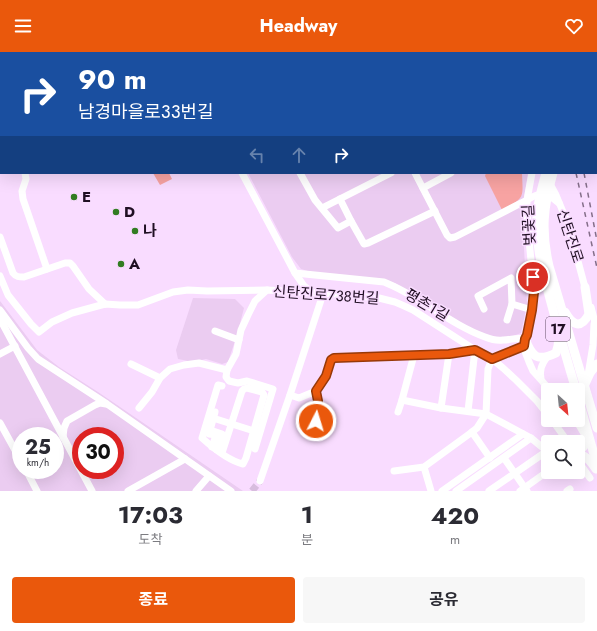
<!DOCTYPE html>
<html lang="ko">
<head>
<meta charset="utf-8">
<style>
  :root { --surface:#fff; --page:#f7f7f7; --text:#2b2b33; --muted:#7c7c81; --accent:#ea580c }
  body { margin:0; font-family:Jost,"Noto Sans KR",sans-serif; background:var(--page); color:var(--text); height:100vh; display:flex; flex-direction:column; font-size:15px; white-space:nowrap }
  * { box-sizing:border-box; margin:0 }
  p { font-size:13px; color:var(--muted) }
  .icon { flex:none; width:22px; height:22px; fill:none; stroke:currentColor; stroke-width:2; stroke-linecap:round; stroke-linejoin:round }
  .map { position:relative; height:439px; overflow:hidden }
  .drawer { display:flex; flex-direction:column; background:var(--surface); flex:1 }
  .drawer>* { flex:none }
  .banner { position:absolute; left:0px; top:0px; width:597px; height:122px; box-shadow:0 4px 16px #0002; background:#1a4fa0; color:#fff; overflow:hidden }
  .needle { width:26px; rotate:153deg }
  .tools { position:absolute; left:541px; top:331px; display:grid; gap:8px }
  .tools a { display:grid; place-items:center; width:44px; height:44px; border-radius:4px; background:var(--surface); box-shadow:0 4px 16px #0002; font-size:20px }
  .speed { position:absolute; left:12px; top:375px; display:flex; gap:8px; font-size:20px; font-weight:700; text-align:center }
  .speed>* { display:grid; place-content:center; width:52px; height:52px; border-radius:50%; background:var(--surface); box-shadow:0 4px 16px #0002; line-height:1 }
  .speed small { font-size:10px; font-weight:400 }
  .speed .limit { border:6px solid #d22; background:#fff; color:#111 }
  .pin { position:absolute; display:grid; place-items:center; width:34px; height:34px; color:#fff; margin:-17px; border:2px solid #fff; border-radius:50%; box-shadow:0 1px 4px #0007 }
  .me { position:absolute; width:44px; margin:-22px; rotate:5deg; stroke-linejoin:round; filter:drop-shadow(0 0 3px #0008) }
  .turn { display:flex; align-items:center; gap:14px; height:84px; padding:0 12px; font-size:18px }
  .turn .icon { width:52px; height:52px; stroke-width:2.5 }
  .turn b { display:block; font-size:28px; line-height:34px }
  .lanes { display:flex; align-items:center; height:38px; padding:0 12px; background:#0003; justify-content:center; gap:20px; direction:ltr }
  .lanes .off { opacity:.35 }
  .eta { display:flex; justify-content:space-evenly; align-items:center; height:68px; text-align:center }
  .eta b { font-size:24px; font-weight:700; line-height:28px }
  .primary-button { display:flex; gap:8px; margin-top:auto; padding:8px 12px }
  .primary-button a { flex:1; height:46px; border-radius:4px; background:var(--accent); color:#fff; font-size:16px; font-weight:700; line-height:46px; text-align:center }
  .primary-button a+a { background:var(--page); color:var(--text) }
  header { display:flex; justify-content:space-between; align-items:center; height:52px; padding:0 12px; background:var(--accent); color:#fff; font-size:18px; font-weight:700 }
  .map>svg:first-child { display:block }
</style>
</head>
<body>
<header><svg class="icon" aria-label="menu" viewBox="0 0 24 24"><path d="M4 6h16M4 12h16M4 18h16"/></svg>Headway<svg class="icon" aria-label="heart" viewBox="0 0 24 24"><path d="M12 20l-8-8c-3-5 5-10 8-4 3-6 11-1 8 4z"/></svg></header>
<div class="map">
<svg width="597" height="439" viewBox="0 0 597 439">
  <rect width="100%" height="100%" fill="#f9dcff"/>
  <!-- built -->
  <g fill="#ebccf1" fill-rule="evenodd">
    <path d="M185 0H502L503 1H186Z"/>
    <path d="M248 121H528L522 158 527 252 521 281 513 284 495 287 472 278 395 231 311 220 301 217 292 205Z"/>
    <path d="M193 246 235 247 244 256 237 283 228 310 222 312 206 307 193 310 178 307 176 298Z"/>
    <path d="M0 249 37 298 59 315 98 340 243 439H0ZM21 384H55V418H21ZM81 384H115V418H81Z"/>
  </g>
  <!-- green -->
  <g fill="#f7a3a2">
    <path d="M153 121H169L172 127 160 133Z"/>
    <path d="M486 121H522C523 147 525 145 502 158L485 124Z"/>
  </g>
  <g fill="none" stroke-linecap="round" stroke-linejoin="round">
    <!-- minor-tunnel -->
    <path stroke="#d8bdde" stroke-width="7" stroke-dasharray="7 3.5" stroke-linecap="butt" d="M252 439 260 429"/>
    <!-- minor -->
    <g stroke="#fff" stroke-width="7">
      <path d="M179 0 180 1"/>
      <path d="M199 0V1"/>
      <path d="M511 0 512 1"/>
      <path d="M313 1 315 0"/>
      <path d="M397 1 399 0"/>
      <path d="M596 12 597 16"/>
      <path d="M0 23 1 24"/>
      <path d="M596 52 597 54"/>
      <path d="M0 87H1"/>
      <path d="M25 121 26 127 22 139 23 147 47 217"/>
      <path d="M242 121 295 221 384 230C420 244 449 272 485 285 490 287 497 289 503 288 512 288 515 285 525 287"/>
      <path d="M300 121 315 148 338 176 351 169 364 192 368 191 435 159"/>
      <path d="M415 121 447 183 450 186 455 185 527 148C533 144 541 140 549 143 552 145 556 149 559 151"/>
      <path d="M532 121 527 148V156L528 177 534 240 532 258 527 283 525 287 524 297 529 310 533 319 550 338"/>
      <path d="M549 130 556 143 568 172 586 239"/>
      <path d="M423 136 451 121"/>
      <path d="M340 147 351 169"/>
      <path d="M322 156 391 121"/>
      <path d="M0 185 13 221C16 225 19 225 24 225L65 211H70L73 214 89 237 105 252"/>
      <path d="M295 221 304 234 312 240"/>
      <path d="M0 224 8 243 31 272 39 280 52 270 72 261 105 252 120 253H138L173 240 188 238 207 239 267 238"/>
      <path d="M591 255 597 278"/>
      <path d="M484 257 478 244 511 226 512 252 532 258"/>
      <path d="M0 258 28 296 38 307 107 352 231 439"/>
      <path d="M0 267 92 439"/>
      <path d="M507 268 512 252"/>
      <path d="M215 279 239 288"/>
      <path d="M0 302 15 294"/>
      <path d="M131 312 160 326"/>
      <path d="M227 318 226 325 229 329 238 331 247 329 273 337 255 397"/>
      <path d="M588 323 593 293 594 272"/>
      <path d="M541 327C539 318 542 312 547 305"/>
      <path d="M222 334 218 333 202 386C212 395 230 409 243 412L246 406 264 343 262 340 247 336 244 337 242 339 222 401"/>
      <path d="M316 339 318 349 314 364 316 369"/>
      <path d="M290 343 299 346 316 339 326 324 331 308 334 306 449 302 475 298 468 359"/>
      <path d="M402 348 441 356 486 362 531 386 548 400"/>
      <path d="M139 356 152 340 160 326 170 317 184 313 199 311 227 318 236 302 241 278 248 263 255 249 267 238 338 242 379 246 395 250 402 253 413 258 475 298 492 307 503 316 516 328 537 349 548 363"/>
      <path d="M441 356 449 302"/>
      <path d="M398 360 402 348 414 303"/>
      <path d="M216 367 254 379"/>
      <path d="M552 368 568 390"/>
      <path d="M576 368 586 385"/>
      <path d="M0 371 21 409"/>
      <path d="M213 379 222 382 217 398"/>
      <path d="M472 380 490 406"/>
      <path d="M63 385 64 376 67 369 95 353 100 351 106 352"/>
      <path d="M212 395 216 383 209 382 215 360"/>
      <path d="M578 399C585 397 587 392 586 385"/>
      <path d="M504 406 527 439"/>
      <path d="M578 409 590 426"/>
      <path d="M424 415 431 439"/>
      <path d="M26 418 37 439"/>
      <path d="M394 419 424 415 472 380 477 376 486 362 488 317 492 307 524 294"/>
      <path d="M260 429 290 343 323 242"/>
      <path d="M128 439 185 407"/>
      <path d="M196 439 209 424"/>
      <path d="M442 439 523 382"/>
      <path d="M456 439 531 386"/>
      <path d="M489 439 547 399"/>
      <path d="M520 439 548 419"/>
      <path d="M567 439 570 437"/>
    </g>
    <!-- major -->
    <g stroke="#fff" stroke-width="9">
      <path d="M586 0V1"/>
      <path d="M595 0V1"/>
      <path d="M546 121C542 135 538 149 537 163 535 192 543 219 550 247 558 277 567 308 576 338"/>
      <path d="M553 121C543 155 541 180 549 214L597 376"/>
      <path d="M565 260C573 274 581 277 589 262L585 235"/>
      <path d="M525 287C532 305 537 310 556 301L558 294 559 285"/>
      <path d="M584 334 590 321 597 312"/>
      <path d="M578 346 597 413"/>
      <path d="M578 401C587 405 590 408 596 417"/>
    </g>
    <!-- rail -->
    <g stroke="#846e89" stroke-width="1.5" stroke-dasharray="5 5" stroke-linecap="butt">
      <path d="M555 0V1"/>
      <path d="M576 121 597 216"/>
      <path d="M584 121 597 189"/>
    </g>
  </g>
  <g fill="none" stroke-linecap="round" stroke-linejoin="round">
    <!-- route casing -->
    <g stroke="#983908" stroke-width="10">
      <path id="route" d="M316 369 314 364 318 349 316 339 326 324 331 308 334 306 449 302 475 298 492 307 524 294 525 287 527 283 532 258 534 240 533 225"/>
    </g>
    <!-- route -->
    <use href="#route" stroke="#ea580c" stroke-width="7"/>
  </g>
  <!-- markers -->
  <g fill="#327c22" stroke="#f9dcff" stroke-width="1.5">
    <circle cx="74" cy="145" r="4"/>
    <circle cx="116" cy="160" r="4"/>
    <circle cx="135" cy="179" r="4"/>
    <circle cx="121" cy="212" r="4"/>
  </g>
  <g text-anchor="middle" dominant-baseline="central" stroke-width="3" stroke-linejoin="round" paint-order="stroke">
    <!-- shield labels -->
    <rect fill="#f9dcff" stroke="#614c65" stroke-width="1" x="546" y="265" width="24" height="24" rx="3"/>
    <g font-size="14" font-weight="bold" fill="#200f23">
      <text x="558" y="277">17</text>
    </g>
    <!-- poi labels -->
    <g font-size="15" font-weight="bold" fill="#200f23" stroke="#f9dcff" text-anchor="start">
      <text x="82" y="145">E</text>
      <text x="124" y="160">D</text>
      <text x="143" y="179">나</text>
      <text x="129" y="212">A</text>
    </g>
    <!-- street labels -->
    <g font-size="15" fill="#200f23" stroke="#f9dcff">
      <text transform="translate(529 173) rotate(-93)">벚꽃길</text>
      <text transform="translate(570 184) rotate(72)">신탄진로</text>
      <text transform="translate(326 243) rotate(4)">신탄진로738번길</text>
      <text transform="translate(427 253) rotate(31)">평촌1길</text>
    </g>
  </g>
</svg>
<div class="tools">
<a><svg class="needle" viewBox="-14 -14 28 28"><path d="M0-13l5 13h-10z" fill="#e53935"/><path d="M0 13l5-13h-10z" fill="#7c7c81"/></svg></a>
<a><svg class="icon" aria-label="search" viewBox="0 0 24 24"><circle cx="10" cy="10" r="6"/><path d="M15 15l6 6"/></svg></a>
</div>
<div class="speed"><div>25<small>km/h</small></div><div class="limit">30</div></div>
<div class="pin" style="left:533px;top:225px;background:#d93025"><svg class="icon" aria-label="arrive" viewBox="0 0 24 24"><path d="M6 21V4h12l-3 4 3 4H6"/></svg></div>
<svg class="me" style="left:316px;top:369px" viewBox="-20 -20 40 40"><circle r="17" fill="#ea580c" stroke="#fff" stroke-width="3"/><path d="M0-11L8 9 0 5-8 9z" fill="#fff"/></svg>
<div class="banner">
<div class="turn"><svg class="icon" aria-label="right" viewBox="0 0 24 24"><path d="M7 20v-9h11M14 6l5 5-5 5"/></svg><div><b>90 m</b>남경마을로33번길</div></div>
<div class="lanes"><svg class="icon off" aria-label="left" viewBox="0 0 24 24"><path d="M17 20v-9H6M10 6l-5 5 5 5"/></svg><svg class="icon off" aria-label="ahead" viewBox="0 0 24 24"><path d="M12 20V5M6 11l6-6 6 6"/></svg><svg class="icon" aria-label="right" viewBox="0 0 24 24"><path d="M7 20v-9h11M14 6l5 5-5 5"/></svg></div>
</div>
</div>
<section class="drawer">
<div class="eta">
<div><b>17:03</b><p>도착</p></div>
<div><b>1</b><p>분</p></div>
<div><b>420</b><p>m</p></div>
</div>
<div class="primary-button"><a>종료</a><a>공유</a></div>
</section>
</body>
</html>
